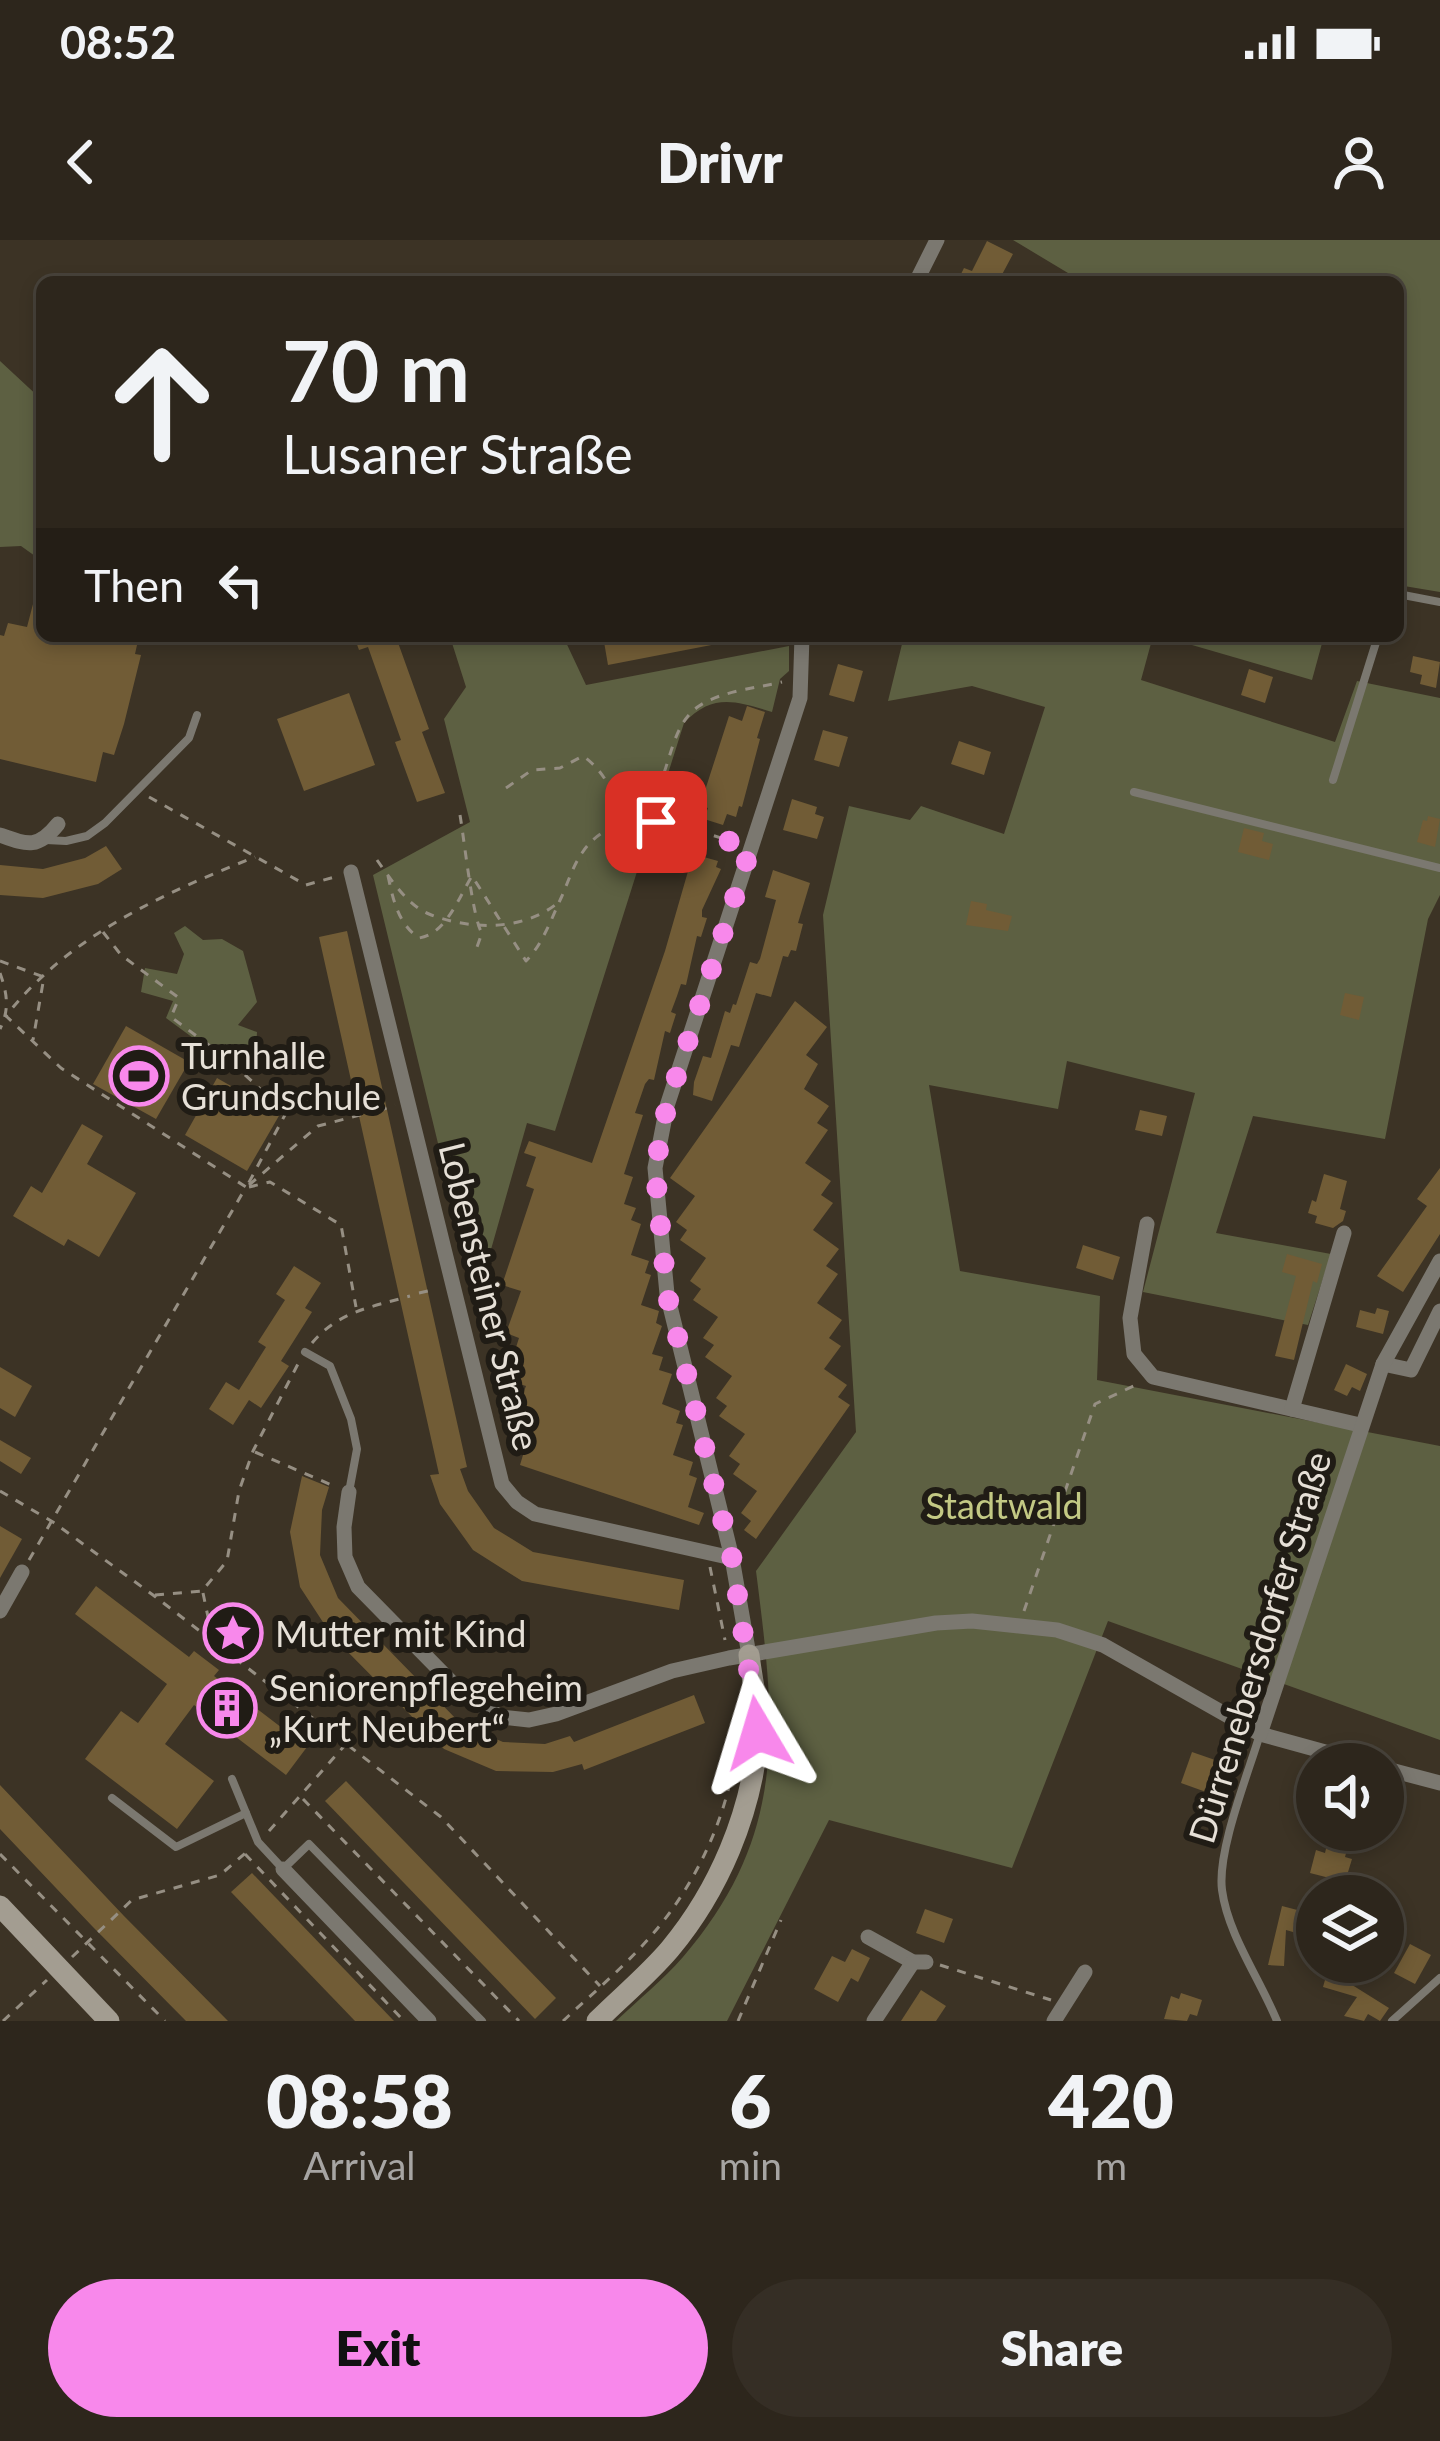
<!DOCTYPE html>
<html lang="en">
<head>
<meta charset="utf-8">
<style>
  :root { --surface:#2d261c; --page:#352e25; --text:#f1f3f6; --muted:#a7a5a3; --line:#48433b; --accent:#f888eb }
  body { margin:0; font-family:Lato,sans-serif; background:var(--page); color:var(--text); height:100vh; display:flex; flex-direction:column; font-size:45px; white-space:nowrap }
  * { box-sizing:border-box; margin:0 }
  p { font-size:39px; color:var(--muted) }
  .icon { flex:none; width:66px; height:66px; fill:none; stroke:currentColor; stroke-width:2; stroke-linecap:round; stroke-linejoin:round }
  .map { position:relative; height:1781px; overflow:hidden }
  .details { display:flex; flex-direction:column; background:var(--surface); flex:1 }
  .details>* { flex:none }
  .guide { position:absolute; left:36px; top:36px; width:1368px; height:366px; border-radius:18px; box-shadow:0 6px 18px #0003,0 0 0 3px var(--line); background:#2d261c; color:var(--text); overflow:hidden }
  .buttons { position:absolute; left:1296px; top:1503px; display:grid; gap:24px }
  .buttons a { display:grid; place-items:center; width:108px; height:108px; border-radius:50%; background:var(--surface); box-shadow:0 6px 18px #0003,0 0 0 3px var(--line); font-size:60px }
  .pin { position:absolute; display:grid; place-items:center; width:102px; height:102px; color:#fff; margin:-51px; border-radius:24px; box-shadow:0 6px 18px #0006 }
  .me { position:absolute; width:132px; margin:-66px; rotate:353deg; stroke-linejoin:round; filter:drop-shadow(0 0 9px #0008) }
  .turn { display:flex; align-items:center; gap:42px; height:252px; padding:0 48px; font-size:54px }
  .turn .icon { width:156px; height:156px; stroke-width:2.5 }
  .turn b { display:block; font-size:84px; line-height:102px }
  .then { display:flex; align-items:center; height:114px; padding:0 48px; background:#0003; gap:24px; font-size:45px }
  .eta { display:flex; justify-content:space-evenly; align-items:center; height:204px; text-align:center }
  .eta b { font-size:72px; font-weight:800; line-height:84px }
  .cta { display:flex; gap:24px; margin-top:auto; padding:24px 48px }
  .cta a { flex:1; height:138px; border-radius:72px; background:var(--accent); color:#111; font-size:48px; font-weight:800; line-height:138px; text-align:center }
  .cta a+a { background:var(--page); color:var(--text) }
  .status { display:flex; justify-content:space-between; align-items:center; height:84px; padding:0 60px; background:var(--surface); direction:ltr }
  .status svg { height:33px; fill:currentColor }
  header { display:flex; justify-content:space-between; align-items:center; height:156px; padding:0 48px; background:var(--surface); font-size:54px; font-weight:800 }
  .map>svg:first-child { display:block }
</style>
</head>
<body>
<div class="status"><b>08:52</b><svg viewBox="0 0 49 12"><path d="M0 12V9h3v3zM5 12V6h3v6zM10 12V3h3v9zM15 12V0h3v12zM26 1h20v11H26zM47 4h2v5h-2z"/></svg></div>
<header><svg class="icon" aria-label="back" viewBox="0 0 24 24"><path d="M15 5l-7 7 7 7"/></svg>Drivr<svg class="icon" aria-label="person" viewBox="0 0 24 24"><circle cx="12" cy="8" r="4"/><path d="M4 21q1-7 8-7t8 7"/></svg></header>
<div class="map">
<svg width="1440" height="1781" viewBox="0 0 1440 1781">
  <rect width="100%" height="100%" fill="#3c3325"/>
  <!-- green -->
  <g fill="#5d6042">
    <path d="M1013 0H1440V352L1398 345V42H1083Z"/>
    <path d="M0 121 42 160V321L21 306 0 307Z"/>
    <path d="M430 396H563L586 445 789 406V431L780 439 772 472C735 461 713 453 684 483L555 891 527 883 488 1020 466 1019 373 635 470 582 444 479 466 447 452 403Z"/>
    <path d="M904 396H1153L1141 440 1335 502 1357 441 1440 458V655L1428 679 1385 899 1253 876 1216 993 1331 1014 1308 1085 1143 1052 1195 853 1067 821 1058 869 929 845 960 1031 1100 1056 1097 1140 1440 1206V1500L1108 1381 1012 1628 829 1580 727 1781H616C638 1760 663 1740 683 1717 790 1593 775 1481 756 1331L856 1192 823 675 849 566 910 580 921 566 1004 594 1045 467 972 446 888 461Z"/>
    <path d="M1161 396H1324L1312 440Z"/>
    <path d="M185 686 203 700 222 699 243 711 257 762 238 785 257 792 256 809 227 823 166 778 173 761 141 752 145 728 177 734 184 714 174 693Z"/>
  </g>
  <!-- building -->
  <g fill="#715c36">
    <path d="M987 1 1013 14 998 42H957L964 28 972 31Z"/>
    <path d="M38 345H42V396L87 402V396H139L135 414 141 415 124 484 114 515 103 512 96 542 0 519V395L4 396 8 383 27 387Z"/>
    <path d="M354 396H394L386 401 396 397 429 489 422 492 445 553 417 562 395 502 401 500 368 407 359 410Z"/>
    <path d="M603 396H727V402L608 425Z"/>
    <path d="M1413 416 1440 422 1436 448 1420 444 1422 435 1410 432Z"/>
    <path d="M838 424 863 431 854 462 829 455Z"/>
    <path d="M1249 429 1273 437 1265 463 1241 455Z"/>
    <path d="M349 453 375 525 304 551 277 479Z"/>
    <path d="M747 466 765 472 757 498 760 499 742 567 739 566 736 577 727 574 723 585 704 579 708 568 700 566 729 476 742 481Z"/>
    <path d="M823 490 848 497 839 527 814 520Z"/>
    <path d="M959 501 991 512 984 535 951 524Z"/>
    <path d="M792 559 817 567 815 574 824 577 817 599 783 590Z"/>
    <path d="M1428 576 1440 579 1435 607 1417 602 1423 580 1427 581Z"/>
    <path d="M1244 588 1264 593 1262 601 1273 604 1269 620 1238 612Z"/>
    <path d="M106 606 122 629 98 644 43 658 0 655V625L43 629 85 618Z"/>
    <path d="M693 614 718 621 716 627 721 629 702 670V677L707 678 701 697 697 696 686 745 681 744 677 756 671 772 676 774 670 793 665 791 654 840 649 839 645 844 635 873 643 875 624 934 633 937 624 964 636 968 631 980 641 984 631 1015 649 1021 645 1033 651 1035 641 1065 659 1071 656 1083 662 1086 652 1114 663 1117 659 1130 672 1134 662 1164 680 1171 676 1183 683 1185 673 1215 693 1222 689 1235 697 1238 688 1267 704 1273 699 1285 520 1225 529 1195 517 1191 521 1178 515 1175 526 1146 510 1141 515 1128 510 1126 519 1098 506 1093 521 1051 502 1045 534 949 526 946 536 917 524 913 529 901 592 923 665 711Z"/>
    <path d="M773 630 810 643 798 683 803 684 796 711 791 710 788 717 783 716 771 757 756 753 739 807 731 805 712 861 693 855 694 842 703 816 711 818 725 771 730 773 733 764 736 765 750 722 757 724 760 719 776 660 765 657Z"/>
    <path d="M971 661 987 664 986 670 1012 676 1008 691 966 685Z"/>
    <path d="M347 691 467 1227 460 1229 468 1251 494 1288 533 1312 684 1340 679 1370 522 1341 473 1310 440 1264 430 1235 439 1234 319 697Z"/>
    <path d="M1345 753 1364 757 1359 780 1340 775Z"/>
    <path d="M795 761 827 787 806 815 818 824 804 849 829 866 817 883 828 890 805 923 831 941 821 955 833 963 813 990 839 1009 826 1026 838 1034 817 1063 842 1080 829 1098 841 1106 824 1129 847 1145 838 1157 850 1165 756 1299 744 1290 751 1281 741 1273 757 1251 733 1234 740 1224 729 1216 745 1194 719 1176 727 1166 716 1158 732 1136 705 1117 714 1105 703 1098 718 1077 693 1060 701 1049 690 1041 706 1018 680 1000 687 990 676 982 695 956 670 938Z"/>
    <path d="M126 786 189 822 156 879 93 844Z"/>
    <path d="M217 838 280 874 247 931 185 895Z"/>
    <path d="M1140 870 1167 876 1162 896 1135 890Z"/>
    <path d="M82 884 103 896 87 924 136 953 99 1017 68 999 64 1006 13 976 31 946 42 953Z"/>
    <path d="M1440 928V994L1403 1052 1377 1036 1427 966 1417 959Z"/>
    <path d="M1324 934 1347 941 1340 969 1346 971 1343 981 1333 988 1315 983 1317 976 1308 973 1312 960 1316 962Z"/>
    <path d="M1083 1005 1120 1017 1113 1040 1076 1028Z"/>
    <path d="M1287 1014 1322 1024 1317 1043 1313 1041 1294 1120 1275 1116 1296 1036 1282 1032Z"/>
    <path d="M294 1026 321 1043 305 1068 312 1072 281 1121 289 1126 261 1168 249 1160 233 1185 209 1169 226 1142 239 1150 266 1107 258 1102 285 1060 276 1054Z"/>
    <path d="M1377 1068 1389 1071 1383 1094 1356 1087 1360 1070 1375 1074Z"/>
    <path d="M1346 1124 1367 1134 1360 1151 1352 1147 1347 1156 1334 1150Z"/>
    <path d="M0 1127 32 1146 15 1177 0 1168Z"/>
    <path d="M0 1200 31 1218 21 1234 0 1221Z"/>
    <path d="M302 1236 329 1247 322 1270 320 1315 338 1358 461 1484 503 1502 545 1504 570 1496 574 1502 694 1455 705 1483 584 1530 582 1524 553 1532 496 1531 444 1509 332 1396 300 1347 290 1292Z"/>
    <path d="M0 1286 22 1299 0 1338Z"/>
    <path d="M96 1346 189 1417 194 1411 219 1430 214 1436 307 1507 286 1535 194 1465 165 1504 214 1541 177 1589 85 1519 121 1471 138 1483 167 1444 75 1374Z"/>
    <path d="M1192 1512 1218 1521 1206 1552 1181 1543Z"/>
    <path d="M346 1541 556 1758 535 1779 325 1561Z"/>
    <path d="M0 1545 124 1676 228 1781H186L92 1686 0 1589Z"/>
    <path d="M1330 1592 1350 1598 1345 1617 1352 1619 1345 1642 1310 1633 1316 1610 1325 1613Z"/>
    <path d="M252 1633 394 1781H355L231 1652Z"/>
    <path d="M1282 1666 1305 1672 1300 1694 1286 1690 1284 1726 1268 1725Z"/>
    <path d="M925 1669 953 1679 944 1703 916 1693Z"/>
    <path d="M1410 1704 1431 1715 1415 1744 1394 1733Z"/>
    <path d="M852 1709 870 1718 858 1742 851 1738 838 1762 814 1749 832 1716 845 1722Z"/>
    <path d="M1330 1722 1353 1729 1349 1743 1389 1768 1380 1781 1368 1774 1364 1781 1344 1776 1357 1757 1323 1747Z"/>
    <path d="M921 1750 946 1766 936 1781H901Z"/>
    <path d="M1181 1753 1202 1760 1197 1776 1190 1774 1187 1781 1164 1779 1171 1756 1179 1759Z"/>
  </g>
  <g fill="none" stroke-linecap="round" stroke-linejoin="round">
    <!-- path -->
    <g stroke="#968f83" stroke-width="3" stroke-dasharray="9 9" stroke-linecap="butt">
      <path d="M506 548 532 530 560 528 583 516C607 533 615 557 624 584 676 560 660 492 699 466 721 451 757 448 782 442"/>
      <path d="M149 557 306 645 338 636"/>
      <path d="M460 575C464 598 473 681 482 693L477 707"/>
      <path d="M377 620C390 638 407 665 429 674 469 690 521 691 555 665"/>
      <path d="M388 636C393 659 398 684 419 698 446 694 459 657 472 636L526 721C543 704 552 677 562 656 568 642 573 626 582 613 617 560 690 589 738 603"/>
      <path d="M103 692 121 715 179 758 171 777 229 820 286 873 247 946"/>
      <path d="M0 721 44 737 33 800"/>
      <path d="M0 733C7 753 10 769 0 789"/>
      <path d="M378 871 395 865"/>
      <path d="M249 945 318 886 368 873"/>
      <path d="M249 947 270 942 341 985 356 1067"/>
      <path d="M419 1053 436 1049"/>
      <path d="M312 1103C339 1071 372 1067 410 1056"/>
      <path d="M499 1156 515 1153"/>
      <path d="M255 1212 334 1246"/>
      <path d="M0 1251 53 1282 153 1355 441 1577 600 1746"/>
      <path d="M29 1320 246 947 61 828 6 776C68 696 164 653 255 617"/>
      <path d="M710 1327 725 1400"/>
      <path d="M203 1353 212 1396"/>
      <path d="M155 1355 202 1351 227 1321 239 1251 253 1211 300 1120"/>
      <path d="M1024 1371 1095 1164 1138 1144"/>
      <path d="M303 1559 519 1781"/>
      <path d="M269 1591 346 1504"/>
      <path d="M0 1614 165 1781"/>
      <path d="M245 1614 404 1781"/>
      <path d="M72 1717 132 1660 220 1635 249 1610"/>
      <path d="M940 1725 1051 1760"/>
      <path d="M3 1781 47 1740"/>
      <path d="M563 1781C592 1754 624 1727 651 1696 704 1636 744 1543 736 1462"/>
      <path d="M738 1781 781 1680"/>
    </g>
    <!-- lane -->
    <g stroke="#7b7870" stroke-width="8">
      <path d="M1398 354 1440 362"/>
      <path d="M1333 540 1378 396"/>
      <path d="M1134 552 1440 628"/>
      <path d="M46 600 66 601 87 596 105 583 189 498 197 475"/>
      <path d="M305 1112 330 1126 351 1179 357 1209 349 1252"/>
      <path d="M1260 1494C1248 1534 1217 1611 1222 1650 1228 1695 1260 1739 1277 1781"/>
      <path d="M232 1539 258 1602 283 1629 309 1604 482 1781"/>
      <path d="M112 1558 176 1607 246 1573"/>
      <path d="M1392 1781 1440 1738"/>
    </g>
    <!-- street -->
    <g stroke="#7b7870" stroke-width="15">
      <path d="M916 42 937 0"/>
      <path d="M0 595C28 605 38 609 58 584"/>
      <path d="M351 632 502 1244 517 1262 535 1274 732 1318 749 1415"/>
      <path d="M1147 984 1130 1078 1134 1114 1153 1137 1360 1185"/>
      <path d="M1383 1124 1411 1130 1440 1071"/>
      <path d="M1292 1169 1344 993"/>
      <path d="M349 1252 344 1287 345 1317 358 1347 467 1458 501 1477 529 1480 556 1474 672 1431 729 1418 936 1383 972 1381 1057 1390 1103 1405 1260 1494 1369 1524"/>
      <path d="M732 1318 667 1054 655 928 667 866 800 458 802 396"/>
      <path d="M0 1371 22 1332"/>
      <path d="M1260 1494 1383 1124 1440 1021"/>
      <path d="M1383 1528 1440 1543"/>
      <path d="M283 1629 429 1781"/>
      <path d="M868 1697 913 1722H926"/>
      <path d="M874 1781 913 1722"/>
      <path d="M1054 1781 1085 1732"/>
    </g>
    <!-- secondary -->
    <g stroke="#a39d91" stroke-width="21">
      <path d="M0 1666 109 1781"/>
      <path d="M597 1781C621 1757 648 1735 670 1709 719 1650 751 1574 758 1498 760 1471 752 1441 749 1415"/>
    </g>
  </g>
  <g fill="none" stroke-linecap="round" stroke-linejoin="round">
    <!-- route -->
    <path stroke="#f888eb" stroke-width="21" stroke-dasharray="0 37.8" d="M656 582 751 607 667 866 655 928 667 1054 732 1318 758 1493"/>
  </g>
  <!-- icons -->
  <defs>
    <g id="stadium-ring" transform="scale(3)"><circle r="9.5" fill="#201c15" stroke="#f888eb" stroke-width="1.5"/><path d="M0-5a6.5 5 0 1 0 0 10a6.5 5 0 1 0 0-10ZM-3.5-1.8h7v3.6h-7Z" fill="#f888eb"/></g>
    <g id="sight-ring" transform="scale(3)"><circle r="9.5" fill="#201c15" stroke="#f888eb" stroke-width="1.5"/><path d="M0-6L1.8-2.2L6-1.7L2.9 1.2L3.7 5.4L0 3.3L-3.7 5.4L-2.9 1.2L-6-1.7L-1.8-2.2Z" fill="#f888eb"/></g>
    <g id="building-ring" transform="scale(3)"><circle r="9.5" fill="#201c15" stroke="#f888eb" stroke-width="1.5"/><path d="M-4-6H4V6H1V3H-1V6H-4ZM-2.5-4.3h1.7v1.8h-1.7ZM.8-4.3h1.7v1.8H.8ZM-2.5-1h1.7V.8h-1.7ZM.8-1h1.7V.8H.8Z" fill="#f888eb"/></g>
  </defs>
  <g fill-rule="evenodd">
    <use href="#stadium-ring" x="139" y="836"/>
    <use href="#sight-ring" x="233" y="1393"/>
    <use href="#building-ring" x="227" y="1468"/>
  </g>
  <g text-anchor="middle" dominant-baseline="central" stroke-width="12" stroke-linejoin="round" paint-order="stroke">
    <!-- poi labels -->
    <g font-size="36" fill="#e6e0d7" stroke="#201c15" text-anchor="start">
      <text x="181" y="815">Turnhalle<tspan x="181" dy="41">Grundschule</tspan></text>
      <text x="275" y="1393">Mutter mit Kind</text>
      <text x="269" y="1447">Seniorenpflegeheim<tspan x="269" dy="41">„Kurt Neubert“</tspan></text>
    </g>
    <!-- street labels -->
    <g font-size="36" fill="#e6e0d7" stroke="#201c15">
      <text transform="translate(490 1056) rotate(76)">Lobensteiner Straße</text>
      <text transform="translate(1259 1407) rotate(-73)">Dürrenebersdorfer Straße</text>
    </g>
    <!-- park labels -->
    <g font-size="36" fill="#c3c984" stroke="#201c15">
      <text x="1004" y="1265">Stadtwald</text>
    </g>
  </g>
</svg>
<div class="buttons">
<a><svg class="icon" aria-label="sound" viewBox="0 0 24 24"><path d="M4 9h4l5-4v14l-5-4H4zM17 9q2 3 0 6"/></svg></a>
<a><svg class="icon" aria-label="layers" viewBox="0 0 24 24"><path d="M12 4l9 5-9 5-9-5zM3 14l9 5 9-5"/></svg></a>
</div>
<div class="pin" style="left:656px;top:582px;background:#d93025"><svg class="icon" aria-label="arrive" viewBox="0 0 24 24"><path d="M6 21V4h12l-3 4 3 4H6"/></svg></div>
<svg class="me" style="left:758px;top:1493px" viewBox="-20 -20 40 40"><path d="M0-17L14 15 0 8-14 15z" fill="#f888eb" stroke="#fff" stroke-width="4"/></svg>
<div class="guide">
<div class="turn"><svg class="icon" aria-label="ahead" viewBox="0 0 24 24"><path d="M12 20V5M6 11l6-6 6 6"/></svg><div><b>70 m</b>Lusaner Straße</div></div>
<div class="then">Then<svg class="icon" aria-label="left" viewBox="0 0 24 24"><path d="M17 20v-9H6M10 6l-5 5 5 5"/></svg></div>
</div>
</div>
<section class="details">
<div class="eta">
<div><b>08:58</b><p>Arrival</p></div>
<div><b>6</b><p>min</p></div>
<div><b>420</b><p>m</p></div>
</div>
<div class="cta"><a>Exit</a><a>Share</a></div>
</section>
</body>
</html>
